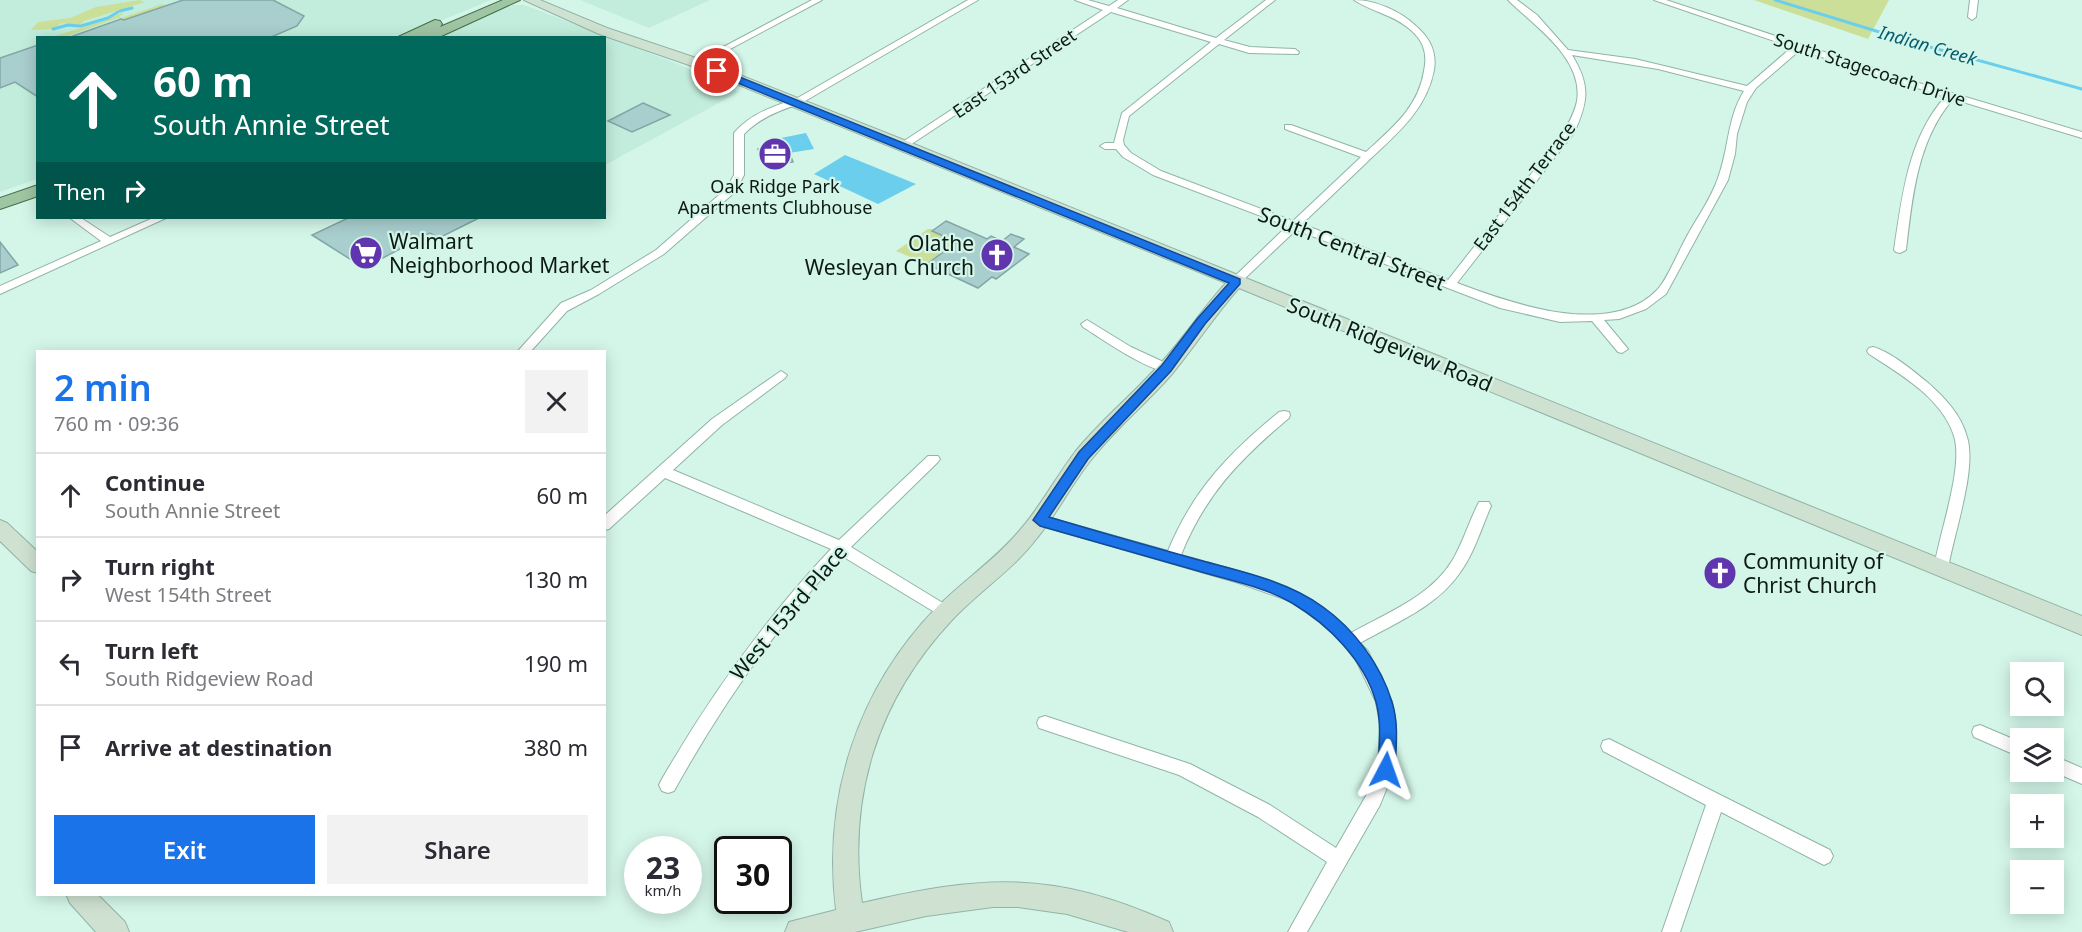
<!DOCTYPE html>
<html lang="en">
<head>
<meta charset="utf-8">
<style>
  :root { --surface:#fff; --page:#f2f2f3; --text:#2b2b33; --muted:#7c7c81; --line:#e1e1e2; --accent:#1a73e8 }
  body { margin:0; font-family:"Noto Sans",sans-serif; background:var(--page); color:var(--text); height:100vh; display:flex; flex-direction:column; font-size:22px; white-space:nowrap }
  * { box-sizing:border-box; margin:0 }
  p { font-size:20px; color:var(--muted) }
  .icon { flex:none; width:33px; height:33px; fill:none; stroke:currentColor; stroke-width:2; stroke-linecap:round; stroke-linejoin:round }
  .map { position:relative; flex:1; overflow:hidden }
  .sheet { position:absolute; left:36px; top:350px; width:570px; height:546px; display:flex; flex-direction:column; background:var(--surface); border-radius:0px; box-shadow:0 3px 15px #0003 }
  .sheet>* { flex:none }
  .hud { position:absolute; left:36px; top:36px; width:570px; height:183px; border-radius:0px; box-shadow:0 3px 15px #0003; background:#00695c; color:#fff; overflow:hidden }
  .buttons { position:absolute; left:2010px; top:662px; display:grid; gap:12px }
  .buttons a { display:grid; place-items:center; width:54px; height:54px; border-radius:0px; background:var(--surface); box-shadow:0 3px 15px #0003; font-size:30px }
  .speed { position:absolute; left:624px; top:836px; display:flex; gap:12px; font-size:30px; font-weight:700; text-align:center }
  .speed>* { display:grid; place-content:center; width:78px; height:78px; border-radius:50%; background:var(--surface); box-shadow:0 3px 15px #0003; line-height:1 }
  .speed small { font-size:15px; font-weight:400 }
  .speed .limit { border:3px solid #111; border-radius:9px; background:#fff; color:#111 }
  .pin { position:absolute; display:grid; place-items:center; width:51px; height:51px; color:#fff; margin:-26px; border:3px solid #fff; border-radius:50%; box-shadow:0 2px 6px #0007 }
  .me { position:absolute; width:66px; margin:-33px; rotate:4deg; stroke-linejoin:round; filter:drop-shadow(0 0 4px #0008) }
  .turn { display:flex; align-items:center; gap:21px; height:126px; padding:0 18px; font-size:27px }
  .turn .icon { width:78px; height:78px; stroke-width:2.5 }
  .turn b { display:block; font-size:42px; line-height:51px }
  .then { display:flex; align-items:center; height:57px; padding:0 18px; background:#0003; gap:12px; font-size:22px }
  .round { display:grid; place-items:center; flex:none; width:63px; height:63px; border-radius:0px; background:var(--page) }
  .head { display:flex; align-items:center; justify-content:space-between; height:102px; padding:0 18px }
  h1 { font-size:36px; font-weight:600; line-height:45px; color:var(--accent) }
  .primary-button { display:flex; gap:12px; margin-top:auto; padding:12px 18px }
  .primary-button a { flex:1; height:69px; border-radius:0px; background:var(--accent); color:#fff; font-size:24px; font-weight:600; line-height:69px; text-align:center }
  .primary-button a+a { background:var(--page); color:var(--text) }
  ul { padding:0; list-style:none }
  li { display:flex; align-items:center; gap:18px; height:84px; padding:0 18px; border-top:2px solid var(--line) }
  li div { flex:1 }
  li b { display:block; font-size:22px }
  li em { font-style:normal }
  .map>svg:first-child { display:block }
</style>
</head>
<body>
<div class="map">
<svg width="2082" height="932" viewBox="0 0 2082 932">
  <rect width="100%" height="100%" fill="#d4f6e9"/>
  <!-- built -->
  <g fill="#c2eddd">
    <path d="M0 0H491L402 37 38 38 37 179 0 192Z"/>
    <path d="M580 0H710L649 28Z"/>
    <path d="M513 5H524L567 21 680 65 739 92 605 165 604 38H435Z"/>
  </g>
  <!-- green -->
  <g fill="#cbdf99">
    <path d="M139 0 145 2 84 21 80 25 62 23 52 29 31 30 38 22 70 18 96 7Z"/>
    <path d="M1754 0H1889L1868 39Z"/>
    <path d="M162 4 166 6 124 20 118 18 65 37 48 38 104 21 121 13 124 14 119 16 121 18Z"/>
    <path d="M928 229H935L933 231 973 250 927 264 896 251Z"/>
  </g>
  <!-- water -->
  <g fill="#6bceec">
    <path d="M806 133 814 149 789 153 781 138Z"/>
    <path d="M845 155 916 184 878 204 814 174Z"/>
  </g>
  <g fill="none" stroke-linecap="round" stroke-linejoin="round">
    <!-- stream -->
    <g stroke="#6bceec" stroke-width="3">
      <path d="M1775 0 1912 42 2082 89"/>
      <path d="M120 11 132 8"/>
      <path d="M81 26 108 18 118 12"/>
      <path d="M53 29 68 25 79 26"/>
    </g>
  </g>
  <!-- building -->
  <g fill="#a9cece" stroke="#82a6a5" stroke-width="1.5">
    <path d="M183 0H273L304 16 297 26 269 38H73V36L121 19 124 20Z"/>
    <path d="M38 45V97L15 82 0 88V58Z"/>
    <path d="M643 103 670 115 632 132 608 121Z"/>
    <path d="M786 144 793 162 780 164 779 159 763 162 758 149Z"/>
    <path d="M348 218H479L439 238 430 233 364 268 312 235Z"/>
    <path d="M946 221 987 239 991 236 1002 241 1011 234 1024 239 1014 247 1029 254 996 279 992 277 978 288 927 264 957 242 932 231Z"/>
    <path d="M0 242 18 265 0 273Z"/>
  </g>
  <g fill="none" stroke-linecap="round" stroke-linejoin="round">
    <!-- street casing -->
    <g stroke="#92b3a7" stroke-width="2">
      <g id="street">
        <path d="M812 0H822L700 65 693 63Z"/>
        <path d="M968 0H978L800 104C779 110 760 118 744 134V175L735 192 664 254 599 294 567 311 531 351H518L561 303 591 290 656 250 727 188 734 175V133C749 115 772 106 794 100Z"/>
        <path d="M1075 0H1088L1109 6 1118 0H1128L1117 8 1216 38 1266 0H1275L1224 40 1250 47 1295 49 1299 52 1298 54 1249 53 1219 44 1129 116 1123 140 1124 145 1131 153 1161 171 1293 221 1361 157 1285 129V125H1291L1366 152C1392 128 1418 108 1424 71 1428 52 1423 39 1407 27 1391 14 1370 11 1354 0 1376 0 1400 11 1416 26 1430 38 1437 52 1434 70 1426 112 1394 136 1365 164 1344 184 1323 204 1302 224L1448 280 1564 132C1569 122 1575 112 1577 101 1584 58 1534 26 1508 0H1517L1537 15 1568 50 1635 59 1747 86 1792 47 1654 0H1666L1919 83 2082 132V138L1953 99C1917 140 1912 199 1906 250L1900 253 1896 252 1894 250C1902 197 1908 138 1945 97L1800 50 1756 88 1747 102 1737 134 1735 154 1728 180 1666 294 1646 309 1619 319 1604 320 1628 349 1622 353 1618 352 1592 321 1560 322 1500 308 1296 230 1240 283H1232V279L1287 226 1153 175 1123 157 1116 149H1105L1100 146 1105 143H1114L1122 113 1211 42 1111 12 907 147H901V143L1103 10ZM1572 55 1658 69 1744 91C1727 118 1729 149 1718 178 1711 199 1696 219 1686 238 1678 252 1667 280 1657 290 1610 339 1510 303 1457 283L1574 133C1588 102 1591 86 1572 55Z"/>
        <path d="M1970 0H1978L1976 17 1972 20 1968 17Z"/>
        <path d="M70 218H81L110 237 153 218H166L0 294V286L101 241Z"/>
        <path d="M1087 320 1131 347 1170 365 1172 368 1170 371C1153 375 1099 337 1083 327L1081 324Z"/>
        <path d="M1873 347C1891 352 1912 370 1927 382 1944 397 1961 414 1967 437 1977 469 1954 533 1948 568L1946 572H1936L1934 568C1939 534 1964 467 1954 436 1942 398 1900 374 1869 354L1867 351 1869 348Z"/>
        <path d="M781 371 787 375 785 378 722 425 673 470 839 540 928 456H938L940 459 938 462 851 547 951 608 954 612 951 616 946 618 941 616 842 556C776 627 721 706 674 791L668 793 662 791 659 785 662 779C710 696 765 619 831 549L665 478 609 529 604 530V516L712 419Z"/>
        <path d="M1284 411 1289 412 1290 415 1289 418C1240 459 1205 495 1181 555 1240 572 1309 584 1351 633 1386 613 1430 597 1452 561 1463 543 1469 521 1479 502H1489L1491 506C1481 529 1474 554 1459 574 1436 607 1395 623 1360 643L1368 651 1392 702 1396 724 1394 770 1380 805 1307 932H1288L1327 862 1258 817 1179 775 1039 728 1037 723 1039 718 1045 716 1190 764 1270 805 1336 848 1367 794 1378 770 1380 724 1376 702 1356 660 1330 629 1290 601 1239 583 1035 524 1033 520 1035 516 1040 515 1168 551C1193 490 1229 453 1279 412Z"/>
        <path d="M1980 725 2020 742V757L1974 737 1972 732 1974 727Z"/>
        <path d="M1609 739 1830 850 1833 856 1830 862 1824 865 1818 862 1721 812 1680 932H1662L1706 805 1603 751 1601 746 1603 741Z"/>
        <path d="M2054 756 2082 768V784L2052 771H2054Z"/>
      </g>
    </g>
    <!-- secondary casing -->
    <g stroke="#92b3a7" stroke-width="2">
      <g id="secondary">
        <path d="M524 0H540L607 28 702 60 909 142 2082 616V635L1239 288C1215 315 1195 346 1172 374 1146 404 1115 429 1091 460 1071 485 1057 514 1037 538 1013 570 979 591 952 620 878 699 847 796 862 903 984 875 1052 870 1169 922L1173 932H1128L1067 914 1018 907H993L926 916 855 932H785L789 922 836 910C822 797 858 688 937 607 964 580 996 559 1020 530 1041 506 1056 477 1075 452 1100 421 1131 396 1157 367 1182 341 1201 310 1226 283L692 66 599 34Z"/>
        <path d="M0 520 7 523 38 552V573L31 571 0 541Z"/>
        <path d="M66 894H97L125 922 129 932H96L70 903Z"/>
      </g>
    </g>
    <!-- primary casing -->
    <g stroke="#437049" stroke-width="2">
      <g id="primary">
        <path d="M503 0H520L437 38H418L419 36 396 38 435 20 440 21 442 24 440 27Z"/>
        <path d="M38 185V196L0 209V198Z"/>
      </g>
    </g>
    <!-- street -->
    <use href="#street" fill="#fff" fill-rule="evenodd"/>
    <!-- secondary -->
    <use href="#secondary" fill="#cfe2d1" fill-rule="evenodd"/>
    <!-- primary -->
    <use href="#primary" fill="#a0c5a3" fill-rule="evenodd"/>
  </g>
  <!-- route -->
  <path fill="#1a73e8" stroke="#114b97" stroke-width="1.5" d="M713 69H720L1240 279V284L1205 324 1171 371 1088 459 1049 517C1099 532 1149 546 1199 560 1240 571 1288 581 1323 607 1354 629 1381 665 1392 702 1399 724 1396 747 1395 770L1392 775 1386 778 1380 775 1378 770C1379 747 1382 724 1376 702 1364 660 1329 625 1292 603 1265 587 1228 580 1198 571 1145 556 1093 541 1040 526L1033 520 1079 452 1162 365 1197 319 1229 283 713 73Z"/>
  <!-- icons -->
  <defs>
    <g id="office-disc" transform="scale(1.725)"><circle r="9.5" fill="#6036ae" stroke="#d4f6e9"/><path d="M-6-3h4V-5.5h4V-3h4V5H-6ZM-1-4.5V-3h2v-1.5ZM-6 0V1H6V0Z" fill="#fff"/></g>
    <g id="supermarket-disc" transform="scale(1.725)"><circle r="9.5" fill="#6036ae" stroke="#d4f6e9"/><path d="M-6-5.5h2.5l.6 2H6L4.5 2H-2.5L-4.4-4H-6ZM-1.5 3.2a1.3 1.3 0 1 0 .1 0ZM3 3.2a1.3 1.3 0 1 0 .1 0Z" fill="#fff"/></g>
    <g id="church-disc" transform="scale(1.725)"><circle r="9.5" fill="#6036ae" stroke="#d4f6e9"/><path d="M-1.2-6h2.4v3.5h3.3v2.4h-3.3V6h-2.4V-.1h-3.3v-2.4h3.3Z" fill="#fff"/></g>
  </defs>
  <g fill-rule="evenodd">
    <use href="#office-disc" x="775" y="154"/>
    <use href="#supermarket-disc" x="366" y="253"/>
    <use href="#church-disc" x="997" y="255"/>
    <use href="#church-disc" x="1720" y="573"/>
  </g>
  <g text-anchor="middle" dominant-baseline="central" stroke-width="4.5" stroke-linejoin="round" paint-order="stroke">
    <!-- far-water labels -->
    <g font-size="18" font-style="italic" fill="#055d72" stroke="#d4f6e9">
      <text transform="translate(1928 45) rotate(16)">Indian Creek</text>
    </g>
    <!-- far-street labels -->
    <g font-size="18" fill="#0c1915" stroke="#d4f6e9">
      <text transform="translate(1870 69) rotate(18)">South Stagecoach Drive</text>
      <text transform="translate(1014 73) rotate(-34)">East 153rd Street</text>
      <text transform="translate(1524 186) rotate(-53)">East 154th Terrace</text>
    </g>
    <!-- far-poi labels -->
    <g font-size="18" fill="#0c1915" stroke="#d4f6e9">
      <text x="775" y="186">Oak Ridge Park<tspan x="775" dy="21">Apartments Clubhouse</tspan></text>
    </g>
    <!-- poi labels -->
    <g font-size="21" fill="#0c1915" stroke="#d4f6e9" text-anchor="start">
      <text x="389" y="241">Walmart<tspan x="389" dy="24">Neighborhood Market</tspan></text>
      <text x="974" y="243" text-anchor="end">Olathe<tspan x="974" dy="24">Wesleyan Church</tspan></text>
      <text x="1743" y="561">Community of<tspan x="1743" dy="24">Christ Church</tspan></text>
    </g>
    <!-- street labels -->
    <g font-size="21" fill="#0c1915" stroke="#d4f6e9">
      <text transform="translate(1352 248) rotate(21)">South Central Street</text>
      <text transform="translate(1390 344) rotate(22)">South Ridgeview Road</text>
      <text transform="translate(788 612) rotate(-50)">West 153rd Place</text>
    </g>
  </g>
</svg>
<div class="buttons">
<a><svg class="icon" aria-label="search" viewBox="0 0 24 24"><circle cx="10" cy="10" r="6"/><path d="M15 15l6 6"/></svg></a>
<a><svg class="icon" aria-label="layers" viewBox="0 0 24 24"><path d="M12 4l9 5-9 5-9-5zM3 14l9 5 9-5"/></svg></a>
<a>+</a>
<a>−</a>
</div>
<div class="speed"><div>23<small>km/h</small></div><div class="limit">30</div></div>
<div class="pin" style="left:717px;top:71px;background:#d93025"><svg class="icon" aria-label="arrive" viewBox="0 0 24 24"><path d="M6 21V4h12l-3 4 3 4H6"/></svg></div>
<svg class="me" style="left:1386px;top:770px" viewBox="-20 -20 40 40"><path d="M0-17L14 15 0 8-14 15z" fill="#1a73e8" stroke="#fff" stroke-width="4"/></svg>
<div class="hud">
<div class="turn"><svg class="icon" aria-label="ahead" viewBox="0 0 24 24"><path d="M12 20V5M6 11l6-6 6 6"/></svg><div><b>60 m</b>South Annie Street</div></div>
<div class="then">Then<svg class="icon" aria-label="right" viewBox="0 0 24 24"><path d="M7 20v-9h11M14 6l5 5-5 5"/></svg></div>
</div>
<section class="sheet">
<div class="head"><div><h1>2 min</h1><p>760 m · 09:36</p></div><a class="round"><svg class="icon" aria-label="close" viewBox="0 0 24 24"><path d="M6 6l12 12M18 6L6 18"/></svg></a></div>
<ul>
<li><svg class="icon" aria-label="ahead" viewBox="0 0 24 24"><path d="M12 20V5M6 11l6-6 6 6"/></svg><div><b>Continue</b><p>South Annie Street</p></div><em>60 m</em></li>
<li><svg class="icon" aria-label="right" viewBox="0 0 24 24"><path d="M7 20v-9h11M14 6l5 5-5 5"/></svg><div><b>Turn right</b><p>West 154th Street</p></div><em>130 m</em></li>
<li><svg class="icon" aria-label="left" viewBox="0 0 24 24"><path d="M17 20v-9H6M10 6l-5 5 5 5"/></svg><div><b>Turn left</b><p>South Ridgeview Road</p></div><em>190 m</em></li>
<li><svg class="icon" aria-label="arrive" viewBox="0 0 24 24"><path d="M6 21V4h12l-3 4 3 4H6"/></svg><div><b>Arrive at destination</b></div><em>380 m</em></li>
</ul>
<div class="primary-button"><a>Exit</a><a>Share</a></div>
</section>
</div>
</body>
</html>
